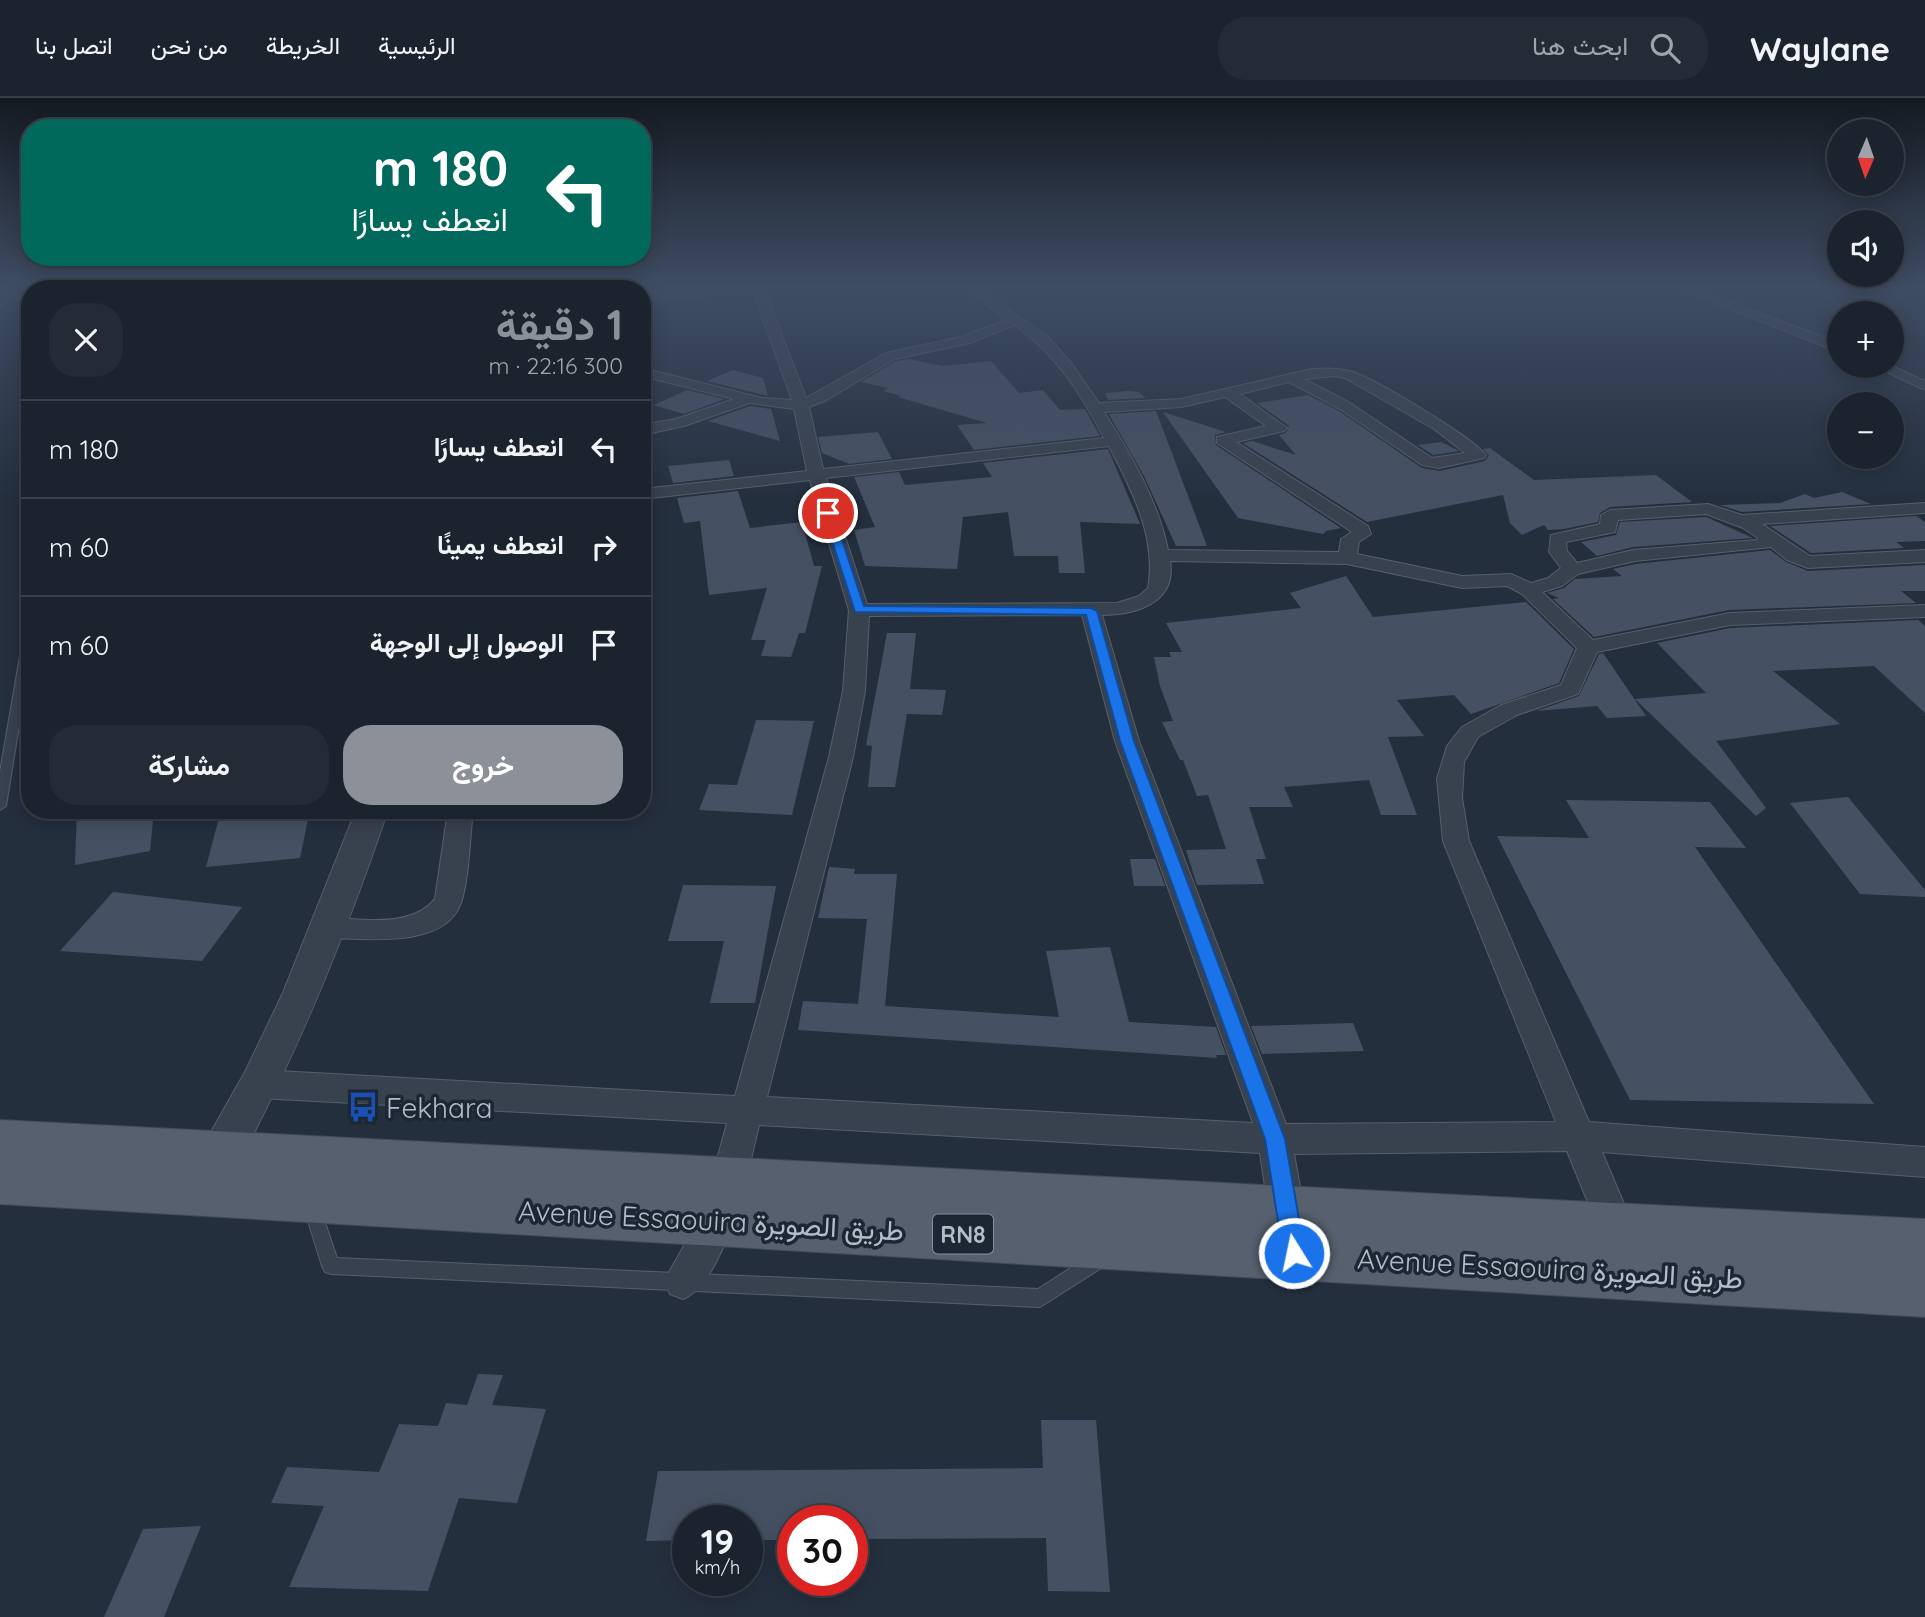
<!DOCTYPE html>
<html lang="ar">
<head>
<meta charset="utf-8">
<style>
  :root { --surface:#1b232e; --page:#242b36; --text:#f1f3f6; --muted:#a0a4aa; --line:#39404a; --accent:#8c9099 }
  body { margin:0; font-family:Quicksand,Vazirmatn,sans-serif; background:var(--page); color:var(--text); direction:rtl; height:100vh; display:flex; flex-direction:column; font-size:26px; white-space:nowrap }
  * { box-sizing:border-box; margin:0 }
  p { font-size:23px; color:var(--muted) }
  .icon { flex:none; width:38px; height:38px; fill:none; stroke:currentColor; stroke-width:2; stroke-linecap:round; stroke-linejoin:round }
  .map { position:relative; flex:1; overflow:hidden; direction:ltr }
  .panel { position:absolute; left:21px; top:182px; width:630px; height:539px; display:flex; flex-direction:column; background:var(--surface); border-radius:28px; box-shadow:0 4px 18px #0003,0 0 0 2px var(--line); direction:rtl }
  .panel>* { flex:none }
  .hud { position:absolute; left:21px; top:21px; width:630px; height:147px; border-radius:28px; box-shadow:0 4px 18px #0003,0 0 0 2px var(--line); direction:rtl; background:#00695c; color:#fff; overflow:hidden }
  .needle { width:46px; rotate:182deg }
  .controls { position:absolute; left:1827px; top:21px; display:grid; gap:14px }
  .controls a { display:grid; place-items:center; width:77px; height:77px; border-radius:50%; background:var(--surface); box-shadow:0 4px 18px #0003,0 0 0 2px var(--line); font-size:35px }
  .speed { position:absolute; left:672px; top:1407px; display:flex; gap:14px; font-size:35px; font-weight:700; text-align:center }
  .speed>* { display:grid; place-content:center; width:91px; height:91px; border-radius:50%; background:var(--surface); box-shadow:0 4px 18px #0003,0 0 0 2px var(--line); line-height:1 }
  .speed small { font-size:18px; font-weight:400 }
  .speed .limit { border:10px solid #d22; background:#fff; color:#111 }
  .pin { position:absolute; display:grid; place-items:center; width:60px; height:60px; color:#fff; margin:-30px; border:4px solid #fff; border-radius:50%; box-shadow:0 2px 7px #0007 }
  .me { position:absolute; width:77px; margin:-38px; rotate:350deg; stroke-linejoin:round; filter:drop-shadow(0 0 5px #0008) }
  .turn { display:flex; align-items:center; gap:24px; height:147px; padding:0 28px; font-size:32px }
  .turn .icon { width:91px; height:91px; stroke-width:2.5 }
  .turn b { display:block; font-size:49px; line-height:60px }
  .round { display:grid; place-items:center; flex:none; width:74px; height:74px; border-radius:28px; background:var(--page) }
  .overview { display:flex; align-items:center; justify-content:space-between; height:119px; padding:0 28px }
  h1 { font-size:42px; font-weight:700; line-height:52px; color:var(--accent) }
  .primary-button { display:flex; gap:14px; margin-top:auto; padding:14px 28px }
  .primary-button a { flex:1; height:80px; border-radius:28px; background:var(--accent); color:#fff; font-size:28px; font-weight:700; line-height:80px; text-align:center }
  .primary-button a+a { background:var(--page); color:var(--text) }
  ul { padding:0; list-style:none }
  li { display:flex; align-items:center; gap:21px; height:98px; padding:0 28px; border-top:2px solid var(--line) }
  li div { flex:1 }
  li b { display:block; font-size:26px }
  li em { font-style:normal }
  header { display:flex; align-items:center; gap:42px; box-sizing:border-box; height:98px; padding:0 35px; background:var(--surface); border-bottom:2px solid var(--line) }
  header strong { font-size:33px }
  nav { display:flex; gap:38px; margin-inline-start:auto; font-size:24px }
  .search { width:490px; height:63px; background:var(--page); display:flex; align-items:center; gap:18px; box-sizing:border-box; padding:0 24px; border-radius:28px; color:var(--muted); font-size:26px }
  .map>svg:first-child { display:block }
</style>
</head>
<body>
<header>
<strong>Waylane</strong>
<div class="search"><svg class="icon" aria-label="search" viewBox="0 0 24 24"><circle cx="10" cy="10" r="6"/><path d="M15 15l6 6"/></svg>ابحث هنا</div>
<nav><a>الرئيسية</a><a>الخريطة</a><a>من نحن</a><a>اتصل بنا</a></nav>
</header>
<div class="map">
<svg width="1925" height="1519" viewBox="0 0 1925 1519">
  <rect width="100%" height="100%" fill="#242f3e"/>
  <!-- building -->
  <g fill="#455162">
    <path d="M909 261 942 268 991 263 1019 295 1043 292 1060 312 1085 311 1100 338 974 352 957 327 987 325 898 299 901 298 883 293 888 290 861 284 896 263Z"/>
    <path d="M733 272 763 280 768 298 707 283Z"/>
    <path d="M687 292 725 301 684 316 654 307Z"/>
    <path d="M1128 293 1139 294 1145 300 1108 302 1105 295Z"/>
    <path d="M1308 297 1339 313 1422 370 1440 373 1485 363 1489 357 1483 351 1490 350 1534 382 1656 377 1692 404 1610 409 1600 415 1598 424 1564 431 1548 432 1544 427 1522 437 1510 425 1503 397 1367 424 1243 345 1252 343 1296 357 1279 337 1286 335 1289 328 1257 305Z"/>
    <path d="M750 308 771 311 780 343 708 323Z"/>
    <path d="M1156 313 1207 448H1176L1144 378 1109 316Z"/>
    <path d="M1163 314 1226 334 1215 337 1216 347 1341 430 1326 433 1323 436 1238 420Z"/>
    <path d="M878 334 892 361 849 366 822 355 818 339Z"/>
    <path d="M1441 344 1459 353 1433 357 1418 347Z"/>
    <path d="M1108 351 1140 426 1080 424 1085 475H1059L1058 458H1014L1008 414 963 419 957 471 865 468 854 432 875 429 854 379 899 374 905 387 992 379 983 365Z"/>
    <path d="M729 362 734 378 673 385 668 368Z"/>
    <path d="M738 393 750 430 802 424 814 468H822L805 535H799L791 559 761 558 766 542H751L767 490 709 497 700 423 684 425 677 400Z"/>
    <path d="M1842 394 1871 406 1742 414 1720 407 1780 405 1805 396 1814 400Z"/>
    <path d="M1916 418 1925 424V443L1896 444 1904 450 1811 455 1770 428Z"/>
    <path d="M1706 419 1753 440 1633 449 1597 458 1581 444 1616 437 1620 424Z"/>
    <path d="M1770 452 1786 464 1808 473 1925 467V493H1901L1916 505 1729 512 1594 539 1553 501 1559 500 1547 495 1564 490 1575 481 1622 478 1613 471 1635 466Z"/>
    <path d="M1346 478 1373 519 1526 504 1574 551 1559 585 1471 616 1454 597 1397 602 1424 638 1388 639 1417 717H1381L1369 682 1284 689 1293 709H1249L1266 761H1256L1264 786 1197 787 1186 752 1226 751 1208 697 1197 698 1183 662H1180L1162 624 1173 623 1160 588 1154 559H1171L1169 554H1182L1166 525 1301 510 1290 495Z"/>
    <path d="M1918 522 1925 528V615L1874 568 1773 573 1840 626 1716 643 1766 710 1756 718 1635 601 1706 595 1657 545 1730 530Z"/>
    <path d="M887 535H916L910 591 946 592 942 617 907 616 895 689H868L872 648 866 647Z"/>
    <path d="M1603 555 1646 618 1607 620 1597 608 1536 613 1579 598 1599 556Z"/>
    <path d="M756 622 814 623 792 717 699 712 709 686 737 687Z"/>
    <path d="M1848 699 1925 792V799L1860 796 1790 705Z"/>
    <path d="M1566 702 1710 704 1746 750 1695 749 1874 1006 1630 1002 1497 738 1589 740Z"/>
    <path d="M77 712H154L150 753 75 767Z"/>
    <path d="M221 712H310L300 760 206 769Z"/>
    <path d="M1130 761H1155L1165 788H1134Z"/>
    <path d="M829 769 855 771 854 776H897L885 908 1059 919 1046 853 1110 849 1129 924 1216 929 1226 957H1216L1217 960 798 932 803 903 858 906 867 821 818 820Z"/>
    <path d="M683 787 776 788 755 905H710L724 843H668Z"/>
    <path d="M113 794 207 805 242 809 202 863 60 853Z"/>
    <path d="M1353 925 1364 953 1262 956 1251 928Z"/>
    <path d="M478 1276 503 1277 492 1307 546 1311 517 1405 459 1400 428 1493 289 1489 324 1408 271 1405 287 1369 379 1374 399 1326 438 1328 446 1305 467 1307Z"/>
    <path d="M1041 1322H1096L1110 1494 1048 1493 1046 1440 852 1441V1423H793V1442H747V1423H688V1442L646 1443 658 1373 1043 1370Z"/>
    <path d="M201 1428 164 1519H104L143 1431Z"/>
  </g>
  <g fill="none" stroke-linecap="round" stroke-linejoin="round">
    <!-- service casing -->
    <g stroke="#565f6c" stroke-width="2">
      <g id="service">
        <rect x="156" y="190" width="6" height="1"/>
        <path d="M0 193 11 199 0 209V204L4 199 0 197Z"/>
        <path d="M30 526V560L6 708 0 712V674L25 529Z"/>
        <path d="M312 1102 318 1105 320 1110 337 1160 1038 1191 1094 1155 1100 1153 1106 1155 1109 1161 1106 1167 1040 1209 331 1176 325 1174 322 1168 304 1110 306 1105Z"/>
      </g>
    </g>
    <!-- minor casing -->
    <g stroke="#565f6c" stroke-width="2">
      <g id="minor">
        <path d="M707 190H764L806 300 886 255 961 239 1006 222 965 190H978L1048 239 1072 266 1099 305 1181 301 1312 271C1325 270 1337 270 1350 273 1374 280 1471 338 1486 357L1484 360 1439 370 1422 367 1340 311 1289 284 1240 296 1287 330 1284 333 1236 344 1368 428 1371 436 1359 444 1357 456 1462 478 1511 476 1531 485 1548 480 1561 470 1549 454 1551 437 1600 426 1601 417 1610 412 1708 406 1742 417 1925 405V415L1762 426 1810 458 1925 452V464L1808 470 1787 462 1771 449 1635 463 1578 476 1562 488 1542 494 1593 542 1730 515 1925 507V519L1730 527 1597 554 1578 596 1517 617 1478 639 1464 664 1462 700 1469 743 1589 1024 1925 1049V1079L1602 1054 1638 1139 1633 1151 1620 1156 1607 1151 1567 1053 1294 1056 1306 1122 1301 1134 1288 1139 1275 1134 1270 1122 1260 1055 759 1027C749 1070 725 1184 683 1201L670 1196 664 1183 702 1116 727 1025 259 1000 248 996 243 986 248 976 259 972 735 998 829 659 843 593 849 512 810 382 642 401V391L807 373 794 311 750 305 684 328 642 337V327L676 321 734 301 642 278V270L762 300 792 302 753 194 642 202V194ZM1014 227C1056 255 1082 298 1104 340L823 371 809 309 825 303 895 261 970 245ZM1334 278 1345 280 1434 331 1465 355 1432 360 1350 305 1304 281ZM1225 299 1266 328 1217 339V345L1352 434 1341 441 1339 454 1168 452C1158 402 1130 355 1104 314L1181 309ZM1109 348C1132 392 1157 440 1148 490L1139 498 1117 505 867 506 826 380ZM1706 416 1743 430 1758 440 1757 442 1633 452 1577 465 1567 453 1566 444 1615 434 1618 422ZM1170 463 1347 466 1462 490 1507 488 1522 496 1577 550 1561 587 1501 607 1462 629 1447 648 1437 681 1443 743 1556 1024 1286 1026 1139 643 1102 517C1136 517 1177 505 1170 463ZM1082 517 1115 643 1253 1025 767 999 853 659 865 593 869 518Z"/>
        <path d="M1677 190H1693L1839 245V254Z"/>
        <path d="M1874 268H1892L1925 283V292Z"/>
        <path d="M448 712H473C470 737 469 782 461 805 445 850 369 841 332 840L322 837 318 830 322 823 332 820C365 821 411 830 435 801Z"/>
      </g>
    </g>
    <!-- tertiary casing -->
    <g stroke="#565f6c" stroke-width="2">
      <g id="tertiary">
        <rect x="495" y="190" width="14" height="1"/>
        <path d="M356 712H388C344 842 293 967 226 1087L211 1093 196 1087 189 1073 245 974 282 897Z"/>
      </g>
    </g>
    <!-- primary casing -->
    <g stroke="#414a57" stroke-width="2">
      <path id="primary" d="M0 1022 1925 1121V1219L0 1106Z"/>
    </g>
    <!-- service -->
    <use href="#service" fill="#38414e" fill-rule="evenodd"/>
    <!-- minor -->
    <use href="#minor" fill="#38414e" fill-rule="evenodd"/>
    <!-- tertiary -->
    <use href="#tertiary" fill="#38414e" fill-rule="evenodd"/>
    <!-- primary -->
    <use href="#primary" fill="#56606e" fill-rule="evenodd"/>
  </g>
  <!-- sky -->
  <linearGradient id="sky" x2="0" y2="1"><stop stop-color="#141a22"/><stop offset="0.47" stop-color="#3f4d63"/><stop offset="1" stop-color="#3f4d63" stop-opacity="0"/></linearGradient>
  <rect width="1925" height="403" fill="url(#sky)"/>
  <!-- route -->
  <path fill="#1a73e8" stroke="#114b97" stroke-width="2" d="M828 412 833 415 864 508 1091 510 1097 513 1134 643 1285 1041 1305 1155 1301 1163 1294 1166 1286 1163 1283 1155 1265 1041 1120 643 1086 517 855 514 823 415Z"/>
  <!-- icons -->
  <defs>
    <g id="bus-bare" transform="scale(2.415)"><path d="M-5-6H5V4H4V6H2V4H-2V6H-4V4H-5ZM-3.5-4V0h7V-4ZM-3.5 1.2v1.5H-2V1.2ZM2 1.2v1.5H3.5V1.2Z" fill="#1a4fb4" stroke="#1d2633" stroke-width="2.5" paint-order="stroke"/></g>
  </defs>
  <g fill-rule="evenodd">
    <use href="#bus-bare" x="363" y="1009"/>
  </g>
  <g text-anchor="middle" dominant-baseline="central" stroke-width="7" stroke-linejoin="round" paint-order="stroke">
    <!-- shield labels -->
    <rect fill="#1d2633" stroke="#878f9c" stroke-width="2" x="933" y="1116.5" width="60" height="39" rx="5"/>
    <g font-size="23" font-weight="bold" fill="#b4bcc9">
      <text x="963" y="1136">RN8</text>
    </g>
    <!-- near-poi labels -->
    <g font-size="28" fill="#b4bcc9" stroke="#1d2633" text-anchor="start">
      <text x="386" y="1009">Fekhara</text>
    </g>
    <!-- near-street labels -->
    <g font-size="28" fill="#b4bcc9" stroke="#1d2633">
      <text transform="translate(711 1122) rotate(3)">Avenue Essaouira طريق الصويرة</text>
      <text transform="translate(1550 1170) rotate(3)">Avenue Essaouira طريق الصويرة</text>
    </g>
  </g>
</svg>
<div class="controls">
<a><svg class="needle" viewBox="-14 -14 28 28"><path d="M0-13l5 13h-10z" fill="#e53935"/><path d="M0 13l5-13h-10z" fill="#a0a4aa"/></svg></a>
<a><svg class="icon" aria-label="sound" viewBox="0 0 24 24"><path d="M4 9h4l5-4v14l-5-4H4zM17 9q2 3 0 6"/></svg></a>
<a>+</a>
<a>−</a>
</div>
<div class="speed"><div>19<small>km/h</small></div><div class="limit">30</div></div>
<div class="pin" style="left:828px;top:415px;background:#d93025"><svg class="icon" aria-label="arrive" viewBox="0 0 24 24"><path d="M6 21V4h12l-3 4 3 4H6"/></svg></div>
<svg class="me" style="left:1294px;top:1155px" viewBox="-20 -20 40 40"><circle r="17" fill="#1a73e8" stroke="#fff" stroke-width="3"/><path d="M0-11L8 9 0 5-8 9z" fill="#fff"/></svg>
<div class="hud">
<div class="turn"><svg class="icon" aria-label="left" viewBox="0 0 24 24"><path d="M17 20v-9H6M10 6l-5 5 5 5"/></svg><div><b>180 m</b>انعطف يسارًا</div></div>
</div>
<section class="panel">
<div class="overview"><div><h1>1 دقيقة</h1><p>300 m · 22:16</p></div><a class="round"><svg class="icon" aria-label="close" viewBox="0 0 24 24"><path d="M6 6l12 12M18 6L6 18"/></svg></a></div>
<ul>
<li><svg class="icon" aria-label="left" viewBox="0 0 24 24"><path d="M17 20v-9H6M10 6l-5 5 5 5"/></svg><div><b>انعطف يسارًا</b></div><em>180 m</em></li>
<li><svg class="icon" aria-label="right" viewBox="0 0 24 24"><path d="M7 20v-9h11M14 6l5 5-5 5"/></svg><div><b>انعطف يمينًا</b></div><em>60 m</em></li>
<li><svg class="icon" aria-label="arrive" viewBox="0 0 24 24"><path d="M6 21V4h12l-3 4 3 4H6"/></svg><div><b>الوصول إلى الوجهة</b></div><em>60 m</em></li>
</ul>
<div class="primary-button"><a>خروج</a><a>مشاركة</a></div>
</section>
</div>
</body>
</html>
